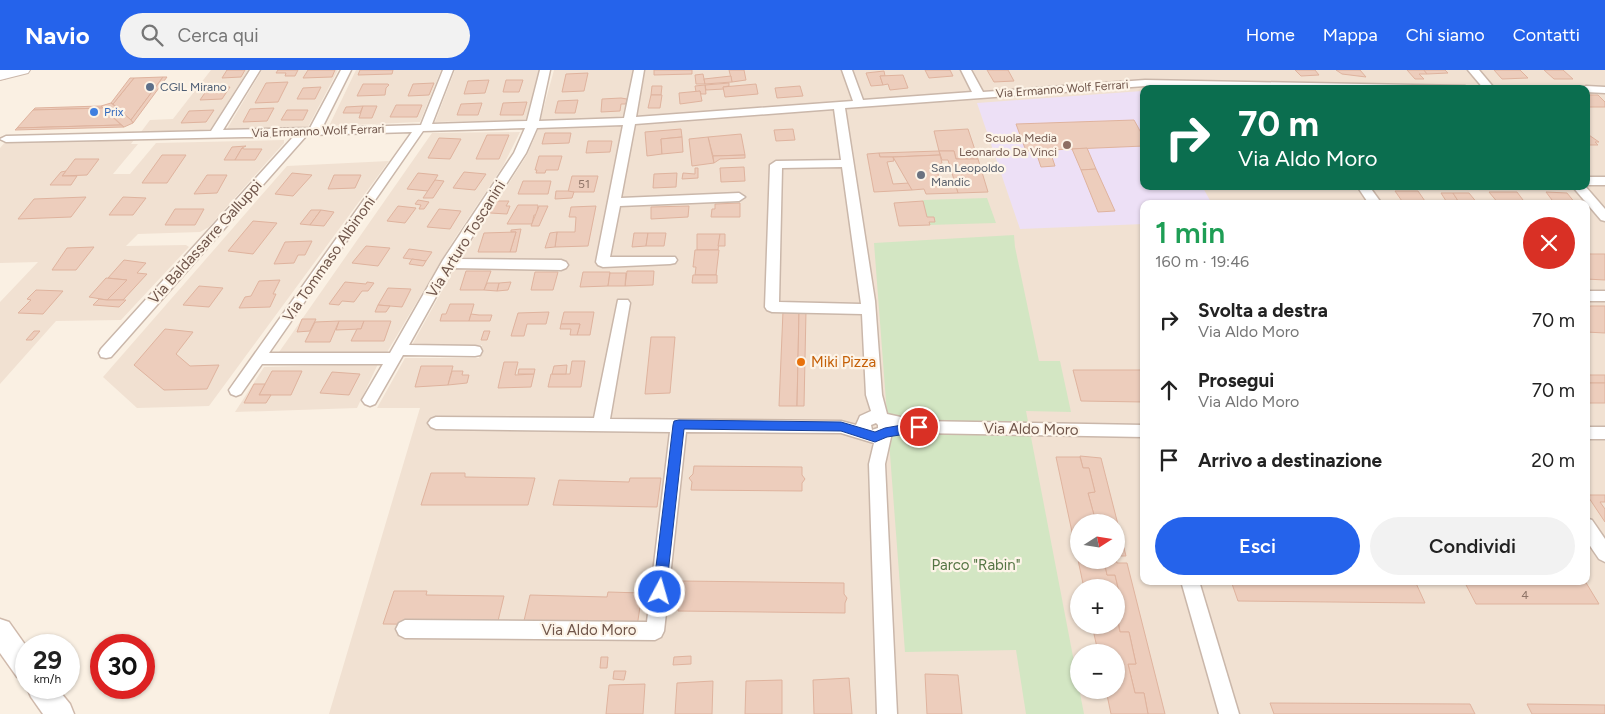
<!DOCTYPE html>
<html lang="it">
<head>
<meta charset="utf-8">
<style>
  :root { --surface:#fff; --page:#f2f2f2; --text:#222; --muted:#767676; --accent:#2563eb }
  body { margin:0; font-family:Figtree,sans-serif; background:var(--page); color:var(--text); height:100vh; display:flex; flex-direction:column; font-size:19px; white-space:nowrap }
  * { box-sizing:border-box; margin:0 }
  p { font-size:16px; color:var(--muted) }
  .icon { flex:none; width:28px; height:28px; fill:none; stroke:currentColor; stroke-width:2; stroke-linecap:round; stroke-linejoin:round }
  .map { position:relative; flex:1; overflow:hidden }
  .details { position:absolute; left:1140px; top:130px; width:450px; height:385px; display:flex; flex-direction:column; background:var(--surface); border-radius:10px; box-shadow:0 1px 4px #0004 }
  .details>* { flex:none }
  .guide { position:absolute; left:1140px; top:15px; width:450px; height:105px; border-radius:10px; box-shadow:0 1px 4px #0004; background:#0b6e4f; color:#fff; overflow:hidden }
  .needle { width:32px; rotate:78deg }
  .tools { position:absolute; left:1070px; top:444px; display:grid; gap:10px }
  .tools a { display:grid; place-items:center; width:55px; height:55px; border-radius:50%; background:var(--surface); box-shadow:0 1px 4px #0004; font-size:25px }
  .speed { position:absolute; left:15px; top:564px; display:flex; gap:10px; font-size:25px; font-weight:700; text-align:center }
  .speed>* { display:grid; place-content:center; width:65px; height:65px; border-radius:50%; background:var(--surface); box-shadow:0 1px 4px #0004; line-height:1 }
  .speed small { font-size:12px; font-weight:400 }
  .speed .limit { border:8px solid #d22; background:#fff; color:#111 }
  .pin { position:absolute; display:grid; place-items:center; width:42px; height:42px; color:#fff; margin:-21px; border:2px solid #fff; border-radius:50%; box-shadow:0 1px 5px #0007 }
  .me { position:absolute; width:55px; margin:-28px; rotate:6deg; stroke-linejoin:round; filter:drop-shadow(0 0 4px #0008) }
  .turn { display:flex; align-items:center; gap:18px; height:105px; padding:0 15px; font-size:22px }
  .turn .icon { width:65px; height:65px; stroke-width:2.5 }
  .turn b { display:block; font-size:35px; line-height:42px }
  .round { display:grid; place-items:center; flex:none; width:52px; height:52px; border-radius:26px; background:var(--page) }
  .head { display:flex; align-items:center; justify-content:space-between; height:85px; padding:0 15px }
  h1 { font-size:30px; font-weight:600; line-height:38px; color:#1e9e55 }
  .cta { display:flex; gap:10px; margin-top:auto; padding:10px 15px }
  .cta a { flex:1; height:58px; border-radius:30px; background:var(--accent); color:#fff; font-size:20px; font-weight:600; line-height:58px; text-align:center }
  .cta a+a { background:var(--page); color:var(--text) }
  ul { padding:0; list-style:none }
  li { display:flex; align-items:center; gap:15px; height:70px; padding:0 15px }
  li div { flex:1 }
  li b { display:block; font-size:19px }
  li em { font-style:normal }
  header { display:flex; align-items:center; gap:30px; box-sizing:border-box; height:70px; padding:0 25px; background:var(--accent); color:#fff }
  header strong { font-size:24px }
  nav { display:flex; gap:28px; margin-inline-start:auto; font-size:18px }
  .search { width:350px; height:45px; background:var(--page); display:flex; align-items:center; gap:12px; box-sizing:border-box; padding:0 18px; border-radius:28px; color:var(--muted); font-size:19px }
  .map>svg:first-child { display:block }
</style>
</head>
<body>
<header>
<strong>Navio</strong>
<div class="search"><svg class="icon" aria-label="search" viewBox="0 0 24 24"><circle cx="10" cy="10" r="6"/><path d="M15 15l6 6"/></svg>Cerca qui</div>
<nav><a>Home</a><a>Mappa</a><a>Chi siamo</a><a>Contatti</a></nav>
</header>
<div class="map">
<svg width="1605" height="644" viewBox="0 0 1605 644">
  <rect width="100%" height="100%" fill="#faf0e3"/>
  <!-- residential -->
  <g fill="#f1e1d2" fill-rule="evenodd">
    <path d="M211 0H248L210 60 141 62 150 50 173 49Z"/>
    <path d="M262 0H338L308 57 227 59Z"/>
    <path d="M356 0H441L420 52 329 56Z"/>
    <path d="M455 0H540L526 50 435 52Z"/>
    <path d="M554 0H1605V644H329L420 338H377L405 288H479L482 275H412L454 199 527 85 537 62ZM1144 19H1586V116H1144ZM1144 134H1586V511H1144ZM1079 452H1116V490H1079ZM1079 518H1116V555H1079ZM1079 582H1116V620H1079Z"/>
    <path d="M520 62 503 96 453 171 386 284 277 285 432 63Z"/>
    <path d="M136 67 131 74H138L113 104H130L156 73 284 70V73L209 157 200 162 138 164 126 176 186 175 189 177 121 250 56 251 0 314V232L38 192 0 193V78L6 71Z"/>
    <path d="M389 91 209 336 137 338 103 307 287 96Z"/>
    <path d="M378 294 357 338 235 342 264 297Z"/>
  </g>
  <!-- education -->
  <path fill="#ede0f6" d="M1142 21 1144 24V116H1202L1212 134H1144V154L1020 159 977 33Z"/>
  <!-- green -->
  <g fill="#d3e6c3">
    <path d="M987 128 996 153 928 155 923 130Z"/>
    <path d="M1014 165 1015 177 1039 291H1060L1071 342 1026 341 1084 644H1026L1016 580 905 582 874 173Z"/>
  </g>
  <!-- building -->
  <g fill="#edcdbc" stroke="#dfb39e">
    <path d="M227 0H245L241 7 222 8Z"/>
    <path d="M278 0H298L295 6H285L286 3H276Z"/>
    <path d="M308 0H335L332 7 303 8Z"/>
    <path d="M360 0H393L392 4 358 5Z"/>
    <path d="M654 0H692V4L654 5Z"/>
    <path d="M729 0H744L746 10 732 12Z"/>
    <path d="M925 0H950L953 6 929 8Z"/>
    <path d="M987 0H1008L1014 11 994 12Z"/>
    <path d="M1295 0H1315L1319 5 1301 6Z"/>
    <path d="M1336 0H1360L1366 7 1342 4Z"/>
    <path d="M1407 0H1424L1427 4H1419L1424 9H1415Z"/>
    <path d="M1424 0H1445L1448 3 1427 4Z"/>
    <path d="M1494 0H1520L1528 8 1502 9Z"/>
    <path d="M1544 0H1563L1573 9H1554Z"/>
    <path d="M884 1 885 6H880L883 15 871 16 866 3Z"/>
    <path d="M588 3 584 21 562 22 566 4Z"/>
    <path d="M703 4 705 14H696L695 5Z"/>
    <path d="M903 5 908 18 890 20 888 14 883 15 880 6Z"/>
    <path d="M731 6 732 12 705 14 704 9Z"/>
    <path d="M163 7 131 50 113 34 134 8Z"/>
    <path d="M163 7H167L133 53 131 50Z"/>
    <path d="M130 8H134L113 34 111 33Z"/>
    <path d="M489 10 485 23 464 24 468 11Z"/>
    <path d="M506 10H523L519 22H503Z"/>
    <path d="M288 12 278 32 255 33 266 13Z"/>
    <path d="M434 13 429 25 408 26 413 14Z"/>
    <path d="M729 13V16L723 17 724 19 706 20 705 15Z"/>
    <path d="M363 14H388L389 15 386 18 385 25 357 26Z"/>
    <path d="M756 14 758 24 725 27 723 17Z"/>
    <path d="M705 15 706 24H701L700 21 696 22 695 16Z"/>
    <path d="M652 16H662L661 25H651Z"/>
    <path d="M800 16 803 26 777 28 775 18Z"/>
    <path d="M209 17H230L222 29 200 30Z"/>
    <path d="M321 17 315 29H297L303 18Z"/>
    <path d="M700 21 702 31 680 34 679 23Z"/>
    <path d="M651 25H662L660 38H648Z"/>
    <path d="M1586 25H1598L1605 32V37H1586Z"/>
    <path d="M602 29 621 28 627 29 626 34H621L620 41 601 42Z"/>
    <path d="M578 30 575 43H555L558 31Z"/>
    <path d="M527 32 523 45H500L503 33Z"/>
    <path d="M111 33 131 50 133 53 124 57 101 36Z"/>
    <path d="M482 33 478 45H457L461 34Z"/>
    <path d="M396 35H422L417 47H390Z"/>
    <path d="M101 36 103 38 33 40 35 38Z"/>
    <path d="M363 36 360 43H343L346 37Z"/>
    <path d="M363 36H377L372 48H359Z"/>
    <path d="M103 38 121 55 17 58 33 40Z"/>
    <path d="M274 38 267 51 243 52 250 39Z"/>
    <path d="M214 40 206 52 181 53 189 41Z"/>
    <path d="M287 40H308L303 50H281Z"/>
    <path d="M1134 50 1144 68V76L1026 81 1016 54Z"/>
    <path d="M121 55 124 57 15 60 17 58Z"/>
    <path d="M681 59 682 67 661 69 662 84 647 86 645 62Z"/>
    <path d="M793 59 795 70 776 71 774 60Z"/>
    <path d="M968 59 978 89H956L954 81H939L934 61Z"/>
    <path d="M545 63H571L569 73 542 74Z"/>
    <path d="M1586 63 1599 72H1595L1598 75H1586Z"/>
    <path d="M741 64 745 85 713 86 708 67Z"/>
    <path d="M487 65H509L499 89H476Z"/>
    <path d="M682 67 683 82 662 84 661 69Z"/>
    <path d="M708 67 714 93 692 96 689 69Z"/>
    <path d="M439 68 461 69 450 89 428 88Z"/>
    <path d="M588 71H612L610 82 586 83Z"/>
    <path d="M246 76 242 78 235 90H224L232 77Z"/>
    <path d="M242 78 244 79H262L255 90H235Z"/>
    <path d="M1087 78 1096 99 1081 100 1072 79Z"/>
    <path d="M939 81H954L956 89H978L988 122 958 123 948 90H942Z"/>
    <path d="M939 81 940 85 893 87H880L879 83Z"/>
    <path d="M879 83 880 87H893L894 91 887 92 893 114 909 113 912 120 874 122 867 84Z"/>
    <path d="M162 85H186L167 113H142Z"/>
    <path d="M745 85V88L720 89 714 93 713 86Z"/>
    <path d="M940 85 942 93 940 94 942 98H939L941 102 938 103 939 112 954 111 958 123 926 124 924 119 912 120 893 87Z"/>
    <path d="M539 86H562L558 100H546L545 103H536L537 100H535Z"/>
    <path d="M1052 87 1055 96 1041 97 1038 88Z"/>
    <path d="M75 89H99L87 105 62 106Z"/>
    <path d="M744 97 745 111 721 112 720 98Z"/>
    <path d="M695 98H698V108L682 109 683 103 695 104Z"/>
    <path d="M1096 99 1115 141 1098 142 1081 100Z"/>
    <path d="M66 101 62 106H77L71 115H50L61 102Z"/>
    <path d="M464 102 486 104 475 120 453 118Z"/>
    <path d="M292 103 312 105 293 126 275 124Z"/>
    <path d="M418 103 438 105 428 121 407 119Z"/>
    <path d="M677 103 676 117 653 118 654 104Z"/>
    <path d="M207 105H227L217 123 194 124Z"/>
    <path d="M334 105H361L355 118 328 119Z"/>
    <path d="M572 106H598L594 122H568Z"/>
    <path d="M435 110 444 111 433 128H423Z"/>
    <path d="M523 111H551L548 124H518Z"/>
    <path d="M556 121H568L574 122 572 128 555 129Z"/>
    <path d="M1395 121H1418L1427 134H1404Z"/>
    <path d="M1489 122H1517L1526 134H1499Z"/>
    <path d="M1546 122 1567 123 1576 134H1555Z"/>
    <path d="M1441 123H1453L1460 134H1448Z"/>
    <path d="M1453 123H1469L1478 134H1460Z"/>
    <path d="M86 127 71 147 18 149 34 129Z"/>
    <path d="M123 127 146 128 133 145H109Z"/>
    <path d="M418 130 429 132 424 139H419L421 135 415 134Z"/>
    <path d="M497 131H509L506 136H510L507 144 490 143Z"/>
    <path d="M923 131 927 147H934L935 152H929L930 155 899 156 894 133Z"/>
    <path d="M740 133V147H711L712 139H715V134Z"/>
    <path d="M518 135H538L537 145H534L532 154H507Z"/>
    <path d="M398 136 416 138 405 153 387 151Z"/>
    <path d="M539 136H548L539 156H531Z"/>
    <path d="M596 136 588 176 555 177 557 162H575L576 147H569L571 137Z"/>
    <path d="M689 136 688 147 651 149V137Z"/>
    <path d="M175 139H204L195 155H165Z"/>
    <path d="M439 139 461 141 450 159 427 157Z"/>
    <path d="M311 140H321L310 155 300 154Z"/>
    <path d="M321 140 334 142 324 156 310 155Z"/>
    <path d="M253 151 277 153 253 184 228 181Z"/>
    <path d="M521 159 516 182H510L516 162H511V160Z"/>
    <path d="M516 162 510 182H478L484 163Z"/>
    <path d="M557 162 555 177 545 178 550 163Z"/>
    <path d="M634 163H648L646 176 632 177Z"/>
    <path d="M648 163H666L664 176H646Z"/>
    <path d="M697 164H720L718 180H697Z"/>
    <path d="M720 164H725V176H718Z"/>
    <path d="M312 171 305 185H298L294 193 274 194 285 172Z"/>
    <path d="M366 176 390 178 378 196 352 193Z"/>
    <path d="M94 177 76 200H52L67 178Z"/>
    <path d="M409 179 432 182 426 191 403 188Z"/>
    <path d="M695 180H719L716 205H695L696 197H693Z"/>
    <path d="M1586 184H1605V210L1586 209Z"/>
    <path d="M412 189 426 191 423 196 409 194Z"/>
    <path d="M124 190 146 193 137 203 147 204 123 230H107L127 210 108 208Z"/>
    <path d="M466 201H491L484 220H460Z"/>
    <path d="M627 201H654L653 215 625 216Z"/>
    <path d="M535 202H558L553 220H531Z"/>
    <path d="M583 202H610L608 216 580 217Z"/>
    <path d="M610 203H626L625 216H608Z"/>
    <path d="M693 205H717V213H692Z"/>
    <path d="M106 208 127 210 107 230 89 227Z"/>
    <path d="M280 210 273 224H276L270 237 239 238 245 227 251 226 259 211Z"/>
    <path d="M345 212 366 214 367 212 374 213 368 221H362L354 232 342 231 339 235 329 234Z"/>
    <path d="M511 212 508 220 497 221 499 213Z"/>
    <path d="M487 213H499L497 221 484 220Z"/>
    <path d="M199 216 223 218 209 237 183 235Z"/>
    <path d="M388 218 411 219 402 237 378 235Z"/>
    <path d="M36 220 63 221 43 244 18 243 31 230 27 229Z"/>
    <path d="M99 229 107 230H126L119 237 93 235Z"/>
    <path d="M450 234H474L469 251H440L442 244H446Z"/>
    <path d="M378 235 390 236 386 242H375Z"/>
    <path d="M1591 236H1605V263L1586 262V237Z"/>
    <path d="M783 241H799L797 336H779Z"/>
    <path d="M799 241H806L804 336H797Z"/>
    <path d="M549 242 546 254H527L524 266H511L518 243Z"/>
    <path d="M564 242H594L590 265H577L580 254H561Z"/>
    <path d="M471 244 479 245H492L490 251H469Z"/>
    <path d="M302 249H316L310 261 297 262Z"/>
    <path d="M339 251H364L361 259 336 260Z"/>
    <path d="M339 251 330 272H305L315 252Z"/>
    <path d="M364 251H391L384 271H351L357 259H361Z"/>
    <path d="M561 254H580L577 265H570L571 259H560Z"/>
    <path d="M165 259 193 262 176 284 190 296 219 295 207 319 164 320 134 295Z"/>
    <path d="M34 261H40L32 270H26Z"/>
    <path d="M484 261H490L487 270H481Z"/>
    <path d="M651 267H675L670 323 645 324Z"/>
    <path d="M572 291H585L581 317H548L551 304H570Z"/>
    <path d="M504 292H518L515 305 534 304 531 317 498 318Z"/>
    <path d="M567 295 566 304H552L554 296Z"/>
    <path d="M421 296H453L448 315 415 317Z"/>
    <path d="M519 299H535L534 304H518Z"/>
    <path d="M1073 300H1144V332L1081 331Z"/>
    <path d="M272 301H302L291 325H259Z"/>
    <path d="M452 301H463L462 305H469L467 313 448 315Z"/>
    <path d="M332 302 360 304 349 325 320 323Z"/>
    <rect x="1586" y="305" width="19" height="8"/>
    <rect x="1586" y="313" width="19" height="20"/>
    <path d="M254 314H265L259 325H271L266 333H244Z"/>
    <path d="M1080 386 1101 388 1126 486H1116V452H1103L1101 445H1094L1088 423 1095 422 1089 398H1083Z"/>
    <path d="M1056 387H1080L1083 398H1089L1095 422 1088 423 1094 445H1101L1103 452H1079V490H1104L1107 505H1115L1122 534H1116V518H1084Z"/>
    <path d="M694 396 802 397V405L805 409 802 413V421L691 420 692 412 689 408 693 404Z"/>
    <path d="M431 403H465V407L535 408 528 435H421Z"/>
    <path d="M630 408H661L657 437 553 435 559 410 629 412Z"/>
    <path d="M1587 425H1605V432H1600L1605 439V452Z"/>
    <path d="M1104 490H1116L1117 493H1127L1165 644H1148L1144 623H1135L1128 594H1136L1129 562H1120L1116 534H1122L1115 505H1107Z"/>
    <path d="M681 511 844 513V524L847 528 845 533V543L678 541 679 532 676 527 679 523Z"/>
    <path d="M1231 511H1415L1425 533 1238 531Z"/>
    <path d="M1464 511H1585L1599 534H1476Z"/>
    <path d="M394 521H427L426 525 504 526 497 555 383 554Z"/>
    <path d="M608 522 642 523 637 557 523 555 530 525 607 527Z"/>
    <path d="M1116 545 1120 562H1129L1136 594H1128L1135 623H1144L1148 644H1111L1106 620H1116V582H1098L1092 555H1116Z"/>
    <path d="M691 586V594L673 595 674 587Z"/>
    <path d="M601 587H608L607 598H600Z"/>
    <path d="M614 601H626L624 610 613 609Z"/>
    <path d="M925 604 958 605 962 644H927Z"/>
    <path d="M849 608 852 644H814L813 610Z"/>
    <path d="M782 610V644H745L746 611Z"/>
    <path d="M713 611 712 644H675L677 613Z"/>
    <path d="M645 614 643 644H606L609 615Z"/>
    <path d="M1270 633 1470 634 1475 644H1274Z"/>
    <path d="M1527 634 1605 635V644H1532Z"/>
  </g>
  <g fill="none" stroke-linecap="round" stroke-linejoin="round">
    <!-- minor casing -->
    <g stroke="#cab7aa" stroke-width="3">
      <g id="minor">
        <path d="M250 0H260L223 60 310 58 341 0H351L322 58 421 55 443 0H453L432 54 527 51 540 0H550L539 51 624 48 634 0H644L636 47 853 31 842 0H852L863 30 972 22 961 0H971L983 22 1145 10 1465 16 1470 19 1145 16 845 38 875 231 882 325 887 344 919 351 1144 355V367L919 363 893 358 885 394 897 644H877L869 394 874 373 841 363 686 362 664 561 661 567 655 570 405 568 399 565 396 559 399 553 405 550 647 552 670 362 436 359 431 357 428 353 431 349 436 347 594 348 618 230H628L630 233 610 349 841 351 856 355 860 346 871 341 866 325 862 244 772 242 767 240 765 237 770 95 776 91 841 90 834 39 635 54 621 128 739 123 745 127 739 131 620 136 610 187H675L677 190 675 193 670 194 603 197 598 195 596 192 623 55 537 58 526 83 458 189 561 190 566 192 568 195 566 198 561 200 452 198 409 275 475 276 480 277 482 281 480 285 475 286 403 285 375 334 370 336 365 334 362 330 383 294H262L241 324 236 326 231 324 229 320 412 62 307 65 111 287 106 288 101 287 99 283 101 279 294 66 6 72 0 69 6 66 211 61ZM525 58 514 83 443 190 390 283H269L423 61ZM842 97 861 234 779 232 782 98ZM876 353 878 355V358L872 360 871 355Z"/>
        <path d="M1468 0H1479L1495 19H1484Z"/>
        <path d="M1586 16 1605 17V23L1586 22V19H1581Z"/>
        <rect x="1586" y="107" width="19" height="8"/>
        <path d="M1357 116H1369L1382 134H1369Z"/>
        <path d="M1572 116H1585L1605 139V151L1601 150Z"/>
        <rect x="1586" y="221" width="19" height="10"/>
        <rect x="1586" y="357" width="19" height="12"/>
        <path d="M1586 448 1592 450 1605 469V492L1599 489 1586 470Z"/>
        <path d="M1181 511H1199L1239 644H1219Z"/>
      </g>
    </g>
    <!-- tertiary casing -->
    <g stroke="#cab7aa" stroke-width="2">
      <path id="tertiary" d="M8 0H30L28 3 0 10V2Z"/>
    </g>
    <!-- secondary casing -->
    <g stroke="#cfb9ab" stroke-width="3">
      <g id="secondary">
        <path d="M0 0H12L5 8 0 9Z"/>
        <path d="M0 549 9 552 26 576V611L17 607 0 583Z"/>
        <path d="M27 618H57L70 634 74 644H43L31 627Z"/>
      </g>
    </g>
    <!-- minor -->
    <use href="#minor" fill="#fff" fill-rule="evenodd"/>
    <!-- tertiary -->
    <use href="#tertiary" fill="#fff" fill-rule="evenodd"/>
    <!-- secondary -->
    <use href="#secondary" fill="#fff" fill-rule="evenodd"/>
  </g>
  <!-- route -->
  <path fill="#2563eb" stroke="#184099" d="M679 350 841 352 875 362 885 358 919 352 923 354 925 357 923 360 919 362 887 367 875 372 841 361 684 359 666 522 664 527 660 528 655 527 653 522 673 355 674 351Z"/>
  <!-- markers -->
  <circle fill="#5c6f8a" stroke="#fdf4e8" stroke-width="2" cx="150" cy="17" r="5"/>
  <circle fill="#3f7fe0" stroke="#fdf4e8" stroke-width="2" cx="94" cy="42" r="5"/>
  <circle fill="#8d6e63" stroke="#fdf4e8" stroke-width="2" cx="1067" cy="75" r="5"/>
  <circle fill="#6b7280" stroke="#fdf4e8" stroke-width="2" cx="921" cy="105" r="5"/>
  <circle fill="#e8710a" stroke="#fdf4e8" stroke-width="2" cx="801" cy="292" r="5"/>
  <g text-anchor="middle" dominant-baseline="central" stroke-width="4.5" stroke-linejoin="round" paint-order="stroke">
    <!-- far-service labels -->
    <g font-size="12" fill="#4e5e75" stroke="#fdf4e8" text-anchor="start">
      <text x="160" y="17">CGIL Mirano</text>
    </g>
    <!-- far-street labels -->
    <g font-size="12" fill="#70564b" stroke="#fdf4e8">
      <text transform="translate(1062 19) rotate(-4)">Via Ermanno Wolf Ferrari</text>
      <text transform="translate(318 61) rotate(-2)">Via Ermanno Wolf Ferrari</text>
    </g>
    <!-- far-shop labels -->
    <g font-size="12" fill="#366cbe" stroke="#fdf4e8" text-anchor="start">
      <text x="104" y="42">Prix</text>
    </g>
    <!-- far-education labels -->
    <g font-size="12" fill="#785e54" stroke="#fdf4e8" text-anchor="end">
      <text x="1057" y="68">Scuola Media<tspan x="1057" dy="14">Leonardo Da Vinci</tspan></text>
    </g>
    <!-- far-worship labels -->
    <g font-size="12" fill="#5b616d" stroke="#fdf4e8" text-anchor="start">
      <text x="931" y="98">San Leopoldo<tspan x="931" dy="14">Mandic</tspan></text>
    </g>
    <!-- number labels -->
    <g font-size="12" fill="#8f7467">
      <text x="584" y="114">51</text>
      <text x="1525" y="525">4</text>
    </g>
    <!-- street labels -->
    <g font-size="15" fill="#70564b" stroke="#fdf4e8">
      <text transform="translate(466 169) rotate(-58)">Via Arturo Toscanini</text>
      <text transform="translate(205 172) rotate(-48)">Via Baldassarre Galluppi</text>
      <text transform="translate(329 189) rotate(-55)">Via Tommaso Albinoni</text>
      <text transform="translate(1031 359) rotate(1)">Via Aldo Moro</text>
      <text x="589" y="560">Via Aldo Moro</text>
    </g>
    <!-- food labels -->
    <g font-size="15" fill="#c56008" stroke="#fdf4e8" text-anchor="start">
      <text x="811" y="292">Miki Pizza</text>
    </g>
    <!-- park labels -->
    <g font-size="15" fill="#557544" stroke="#fdf4e8">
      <text x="976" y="495">Parco "Rabin"</text>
    </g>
  </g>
</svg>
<div class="tools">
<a><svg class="needle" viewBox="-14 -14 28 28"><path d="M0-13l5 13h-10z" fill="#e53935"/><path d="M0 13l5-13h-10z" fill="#767676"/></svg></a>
<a>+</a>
<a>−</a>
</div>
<div class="speed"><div>29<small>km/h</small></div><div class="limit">30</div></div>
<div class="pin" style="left:919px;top:357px;background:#d93025"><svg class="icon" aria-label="arrive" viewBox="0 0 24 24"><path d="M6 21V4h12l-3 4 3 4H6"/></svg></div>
<svg class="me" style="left:660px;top:522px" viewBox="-20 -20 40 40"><circle r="17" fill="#2563eb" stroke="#fff" stroke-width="3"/><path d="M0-11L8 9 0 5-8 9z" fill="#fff"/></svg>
<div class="guide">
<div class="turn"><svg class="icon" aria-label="right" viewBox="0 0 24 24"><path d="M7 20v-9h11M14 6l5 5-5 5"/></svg><div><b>70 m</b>Via Aldo Moro</div></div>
</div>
<section class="details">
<div class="head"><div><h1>1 min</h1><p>160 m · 19:46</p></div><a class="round" style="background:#d93025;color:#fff"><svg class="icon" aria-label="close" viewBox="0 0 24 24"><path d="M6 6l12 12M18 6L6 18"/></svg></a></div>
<ul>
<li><svg class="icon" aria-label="right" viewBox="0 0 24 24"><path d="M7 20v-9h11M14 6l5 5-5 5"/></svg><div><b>Svolta a destra</b><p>Via Aldo Moro</p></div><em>70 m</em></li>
<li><svg class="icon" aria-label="ahead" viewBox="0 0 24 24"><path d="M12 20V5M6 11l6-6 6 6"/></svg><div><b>Prosegui</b><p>Via Aldo Moro</p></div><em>70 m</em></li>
<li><svg class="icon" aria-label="arrive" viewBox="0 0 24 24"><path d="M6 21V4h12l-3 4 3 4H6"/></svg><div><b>Arrivo a destinazione</b></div><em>20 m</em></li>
</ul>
<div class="cta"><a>Esci</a><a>Condividi</a></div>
</section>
</div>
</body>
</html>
